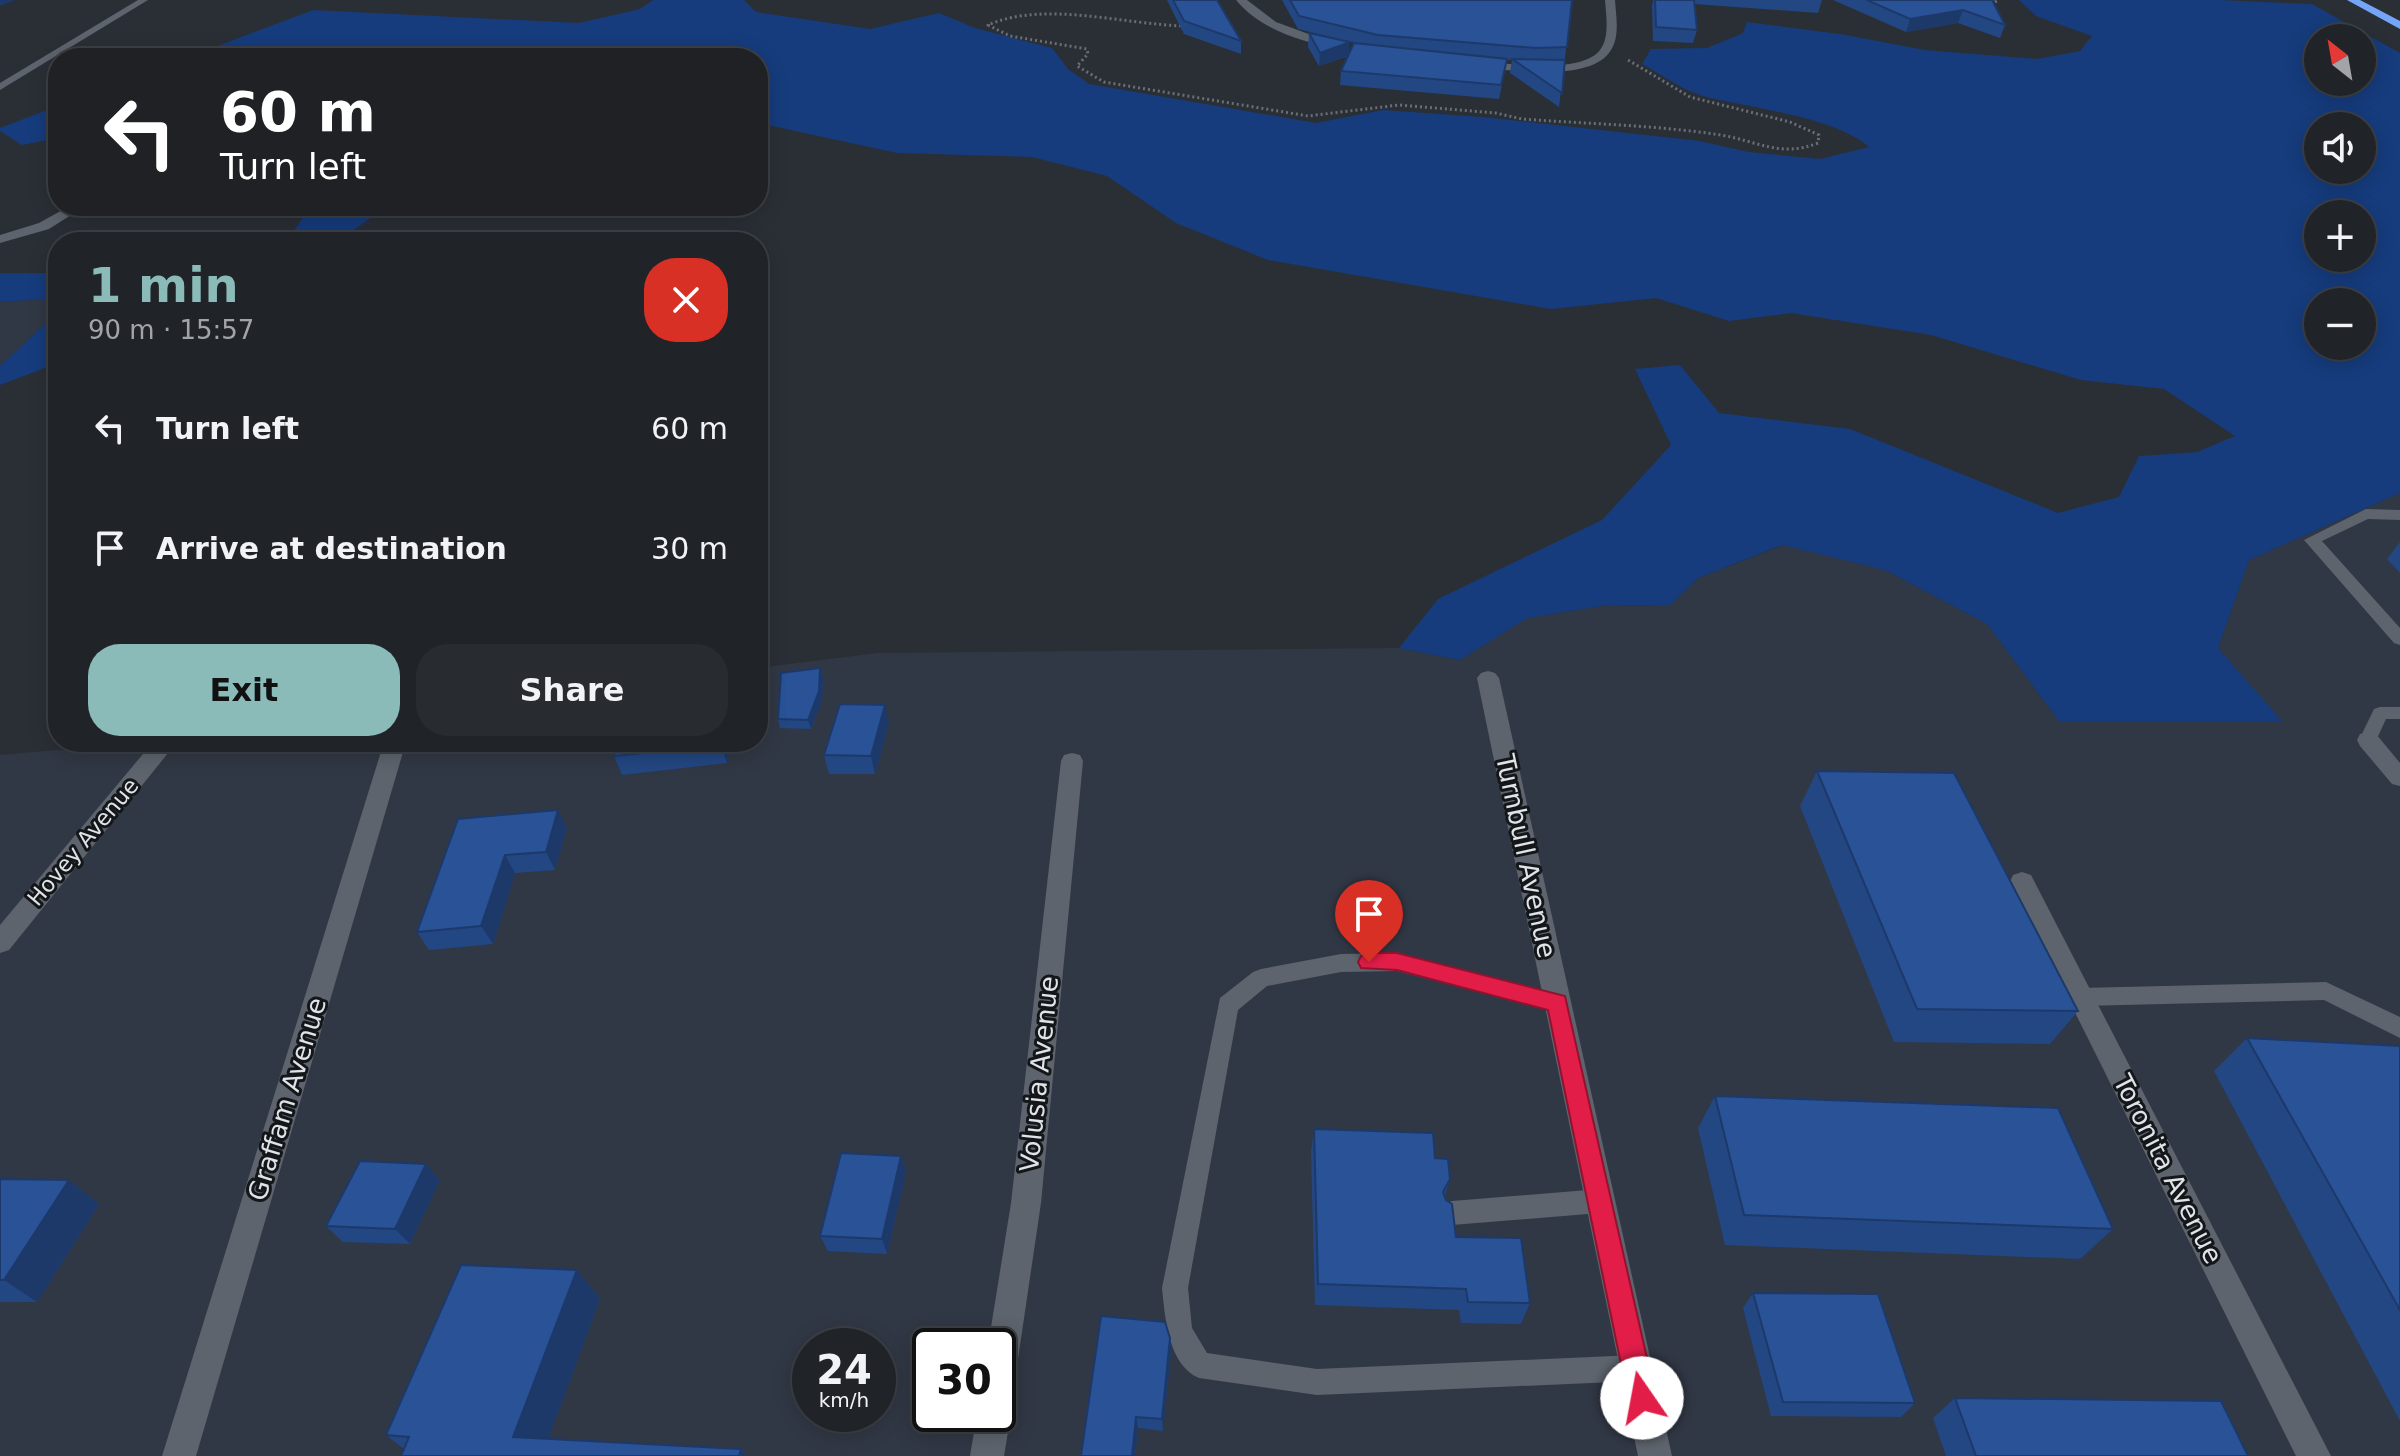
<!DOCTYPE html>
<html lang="en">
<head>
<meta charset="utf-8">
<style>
  :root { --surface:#202328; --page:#282b30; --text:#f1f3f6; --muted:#a2a4a8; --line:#3d4045; --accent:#8bbbb9 }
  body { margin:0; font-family:"DejaVu Sans",sans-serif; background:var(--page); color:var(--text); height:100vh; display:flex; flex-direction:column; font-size:30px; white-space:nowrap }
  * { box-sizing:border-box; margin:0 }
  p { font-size:26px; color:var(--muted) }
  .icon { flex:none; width:44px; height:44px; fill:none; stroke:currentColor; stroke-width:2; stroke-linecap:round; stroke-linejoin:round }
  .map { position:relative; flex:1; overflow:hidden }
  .side { position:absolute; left:48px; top:232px; width:720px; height:520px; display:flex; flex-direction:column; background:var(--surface); border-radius:32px; box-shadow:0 4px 20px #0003,0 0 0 2px var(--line) }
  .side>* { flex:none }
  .guide { position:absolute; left:48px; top:48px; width:720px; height:168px; border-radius:32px; box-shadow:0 4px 20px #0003,0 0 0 2px var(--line); background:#202124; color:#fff; overflow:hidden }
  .needle { width:52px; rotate:329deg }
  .fabs { position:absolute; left:2304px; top:24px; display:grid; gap:16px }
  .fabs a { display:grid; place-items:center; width:72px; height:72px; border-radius:50%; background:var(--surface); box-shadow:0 4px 20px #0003,0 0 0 2px var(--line); font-size:40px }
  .speed { position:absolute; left:792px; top:1328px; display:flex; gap:16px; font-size:40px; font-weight:700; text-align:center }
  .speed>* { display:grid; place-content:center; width:104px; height:104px; border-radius:50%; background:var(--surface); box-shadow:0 4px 20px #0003,0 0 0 2px var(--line); line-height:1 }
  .speed small { font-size:20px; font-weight:400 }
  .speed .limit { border:4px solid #111; border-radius:12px; background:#fff; color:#111 }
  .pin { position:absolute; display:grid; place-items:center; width:68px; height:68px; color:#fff; margin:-82px -34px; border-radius:50% 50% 50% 0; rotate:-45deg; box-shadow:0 0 8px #0007 }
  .pin .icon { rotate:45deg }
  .me { position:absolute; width:88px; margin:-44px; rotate:348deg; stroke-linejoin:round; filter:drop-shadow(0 0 6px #0008) }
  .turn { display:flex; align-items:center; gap:28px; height:168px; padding:0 40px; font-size:36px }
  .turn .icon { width:104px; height:104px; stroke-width:2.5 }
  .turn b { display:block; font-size:56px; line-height:68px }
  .round { display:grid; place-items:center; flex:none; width:84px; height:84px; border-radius:32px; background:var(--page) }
  .summary { display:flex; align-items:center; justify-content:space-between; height:136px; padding:0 40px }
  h1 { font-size:48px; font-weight:800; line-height:60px; color:var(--accent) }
  .cta { display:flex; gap:16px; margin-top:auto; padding:16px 40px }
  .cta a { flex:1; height:92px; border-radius:32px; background:var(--accent); color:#111; font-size:32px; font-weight:800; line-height:92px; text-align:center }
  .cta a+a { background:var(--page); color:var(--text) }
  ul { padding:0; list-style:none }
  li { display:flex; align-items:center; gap:24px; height:120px; padding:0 40px }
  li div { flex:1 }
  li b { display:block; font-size:30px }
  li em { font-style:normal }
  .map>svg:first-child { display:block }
</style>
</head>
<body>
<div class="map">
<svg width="2400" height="1456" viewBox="0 0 2400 1456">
  <rect width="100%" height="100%" fill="#2a2f36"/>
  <!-- built -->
  <g fill="#313845" fill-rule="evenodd">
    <path d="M58 298V312L0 366V302Z"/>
    <path d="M2400 493V1456H0V755L149 742H758V668L878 653 1399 648 1460 660 1526 618 1608 605 1669 606 1698 578 1783 545 1885 570 1987 624 2059 721H2280L2218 648 2249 560ZM810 1346H878V1414H810ZM930 1346H998V1414H930Z"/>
  </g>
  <!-- green -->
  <g fill="#163c7d" fill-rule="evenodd">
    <path d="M653 0H744L756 12 870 29 939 13 975 28 1052 48 1068 69 1089 84 1316 123 1383 110 1482 117 1700 141 1748 152 1820 159 1869 147C1834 116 1748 108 1703 96 1682 90 1661 74 1642 64L1651 49 1707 48 1743 33 1747 22 1840 34 1925 50 2037 59 2080 51 2092 36 2036 16 2019 0H2218L2312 4 2400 53V493L2249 560 2218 648 2282 721H2059L1987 624 1885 570 1782 545 1698 578 1669 606 1608 605 1527 618 1460 660 1399 648 1438 599 1602 520 1671 445 1635 369 1680 365 1719 413 1850 429 2058 513 2119 497 2139 456 2197 452 2235 436 2164 389 2081 380 1931 335 1791 313 1729 321 1656 298 1551 309 1268 260 1176 223 1107 176 1032 157 897 153 758 123V58H186L313 10 579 23 640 9ZM2318 38H2362V82H2318ZM2318 126H2362V170H2318ZM2362 214V258H2318V214ZM2362 302V346H2318V302Z"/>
    <path d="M58 106V138L22 145 0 131V128Z"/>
    <path d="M311 206H387L337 242H286Z"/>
    <path d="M0 273H58V298L0 302Z"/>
    <path d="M58 312V363L0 385V366Z"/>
  </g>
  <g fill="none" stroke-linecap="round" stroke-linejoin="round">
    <!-- path -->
    <g stroke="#6a6e75" stroke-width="3" stroke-dasharray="2 3" stroke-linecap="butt">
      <path d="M1991 5 1998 0"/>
      <path d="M1186 26C1125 25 1045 0 988 25L1010 36 1087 49 1088 54 1077 66 1104 82 1308 116 1399 105 1496 113 1522 119C1588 124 1656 125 1721 135 1757 141 1781 158 1818 143L1819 135 1790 122 1690 97 1628 60"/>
    </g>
    <!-- service -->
    <g fill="#5e646d" fill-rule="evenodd">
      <path d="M138 0H148L0 90V83Z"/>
      <path d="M2366 509 2400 510V520L2368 519 2322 541 2400 628V645L2394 643 2304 540Z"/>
      <path d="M2380 707H2400V719H2386L2374 745H2362L2359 740 2374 709Z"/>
      <path d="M1397 953 1558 994 1566 996 1569 1003 1566 1010 1558 1012 1397 971 1341 972 1267 986 1238 1010 1188 1288 1192 1328 1207 1353 1317 1369 1636 1355 1645 1359 1649 1368 1645 1377 1636 1381 1317 1395 1199 1378C1168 1365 1165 1317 1162 1288L1220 998 1253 972 1261 969 1341 954Z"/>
      <path d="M2326 982 2400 1017V1038L2324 1000 2081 1006 2073 1003 2070 997 2073 991 2081 988Z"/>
      <path d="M1600 1189 1609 1193 1612 1201 1609 1209 1600 1213 1452 1225 1443 1221 1440 1213 1443 1205 1452 1201Z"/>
    </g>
    <!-- minor -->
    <g fill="#5e646d" fill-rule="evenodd">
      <path d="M1236 0H1247L1276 22 1341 46 1336 49C1299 40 1261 30 1236 0Z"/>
      <path d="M1605 0H1615C1616 16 1620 36 1611 50 1592 83 1509 70 1477 67L1471 64 1477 61C1505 63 1581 75 1600 50 1610 37 1606 15 1605 0Z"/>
      <path d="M66 208 73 212 71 215 49 229 0 243V235L39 223Z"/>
      <path d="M1488 671 1495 673 1499 678 1672 1456H1638L1477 678 1481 673Z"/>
      <path d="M2368 732 2376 734 2400 763V786L2392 784 2360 746 2357 740 2360 734Z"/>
      <path d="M153 742H177L9 950 0 953V925Z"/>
      <path d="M384 742H406L196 1456H162Z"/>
      <path d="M1072 753 1080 755 1083 761 1041 1203 1014 1386 1010 1398 1002 1401 1011 1414 1004 1456H970L977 1414H998V1346H988L1011 1203 1061 761 1064 755Z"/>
      <path d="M2022 872 2031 875 2331 1456H2296L2010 882 2013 875Z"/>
    </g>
    <!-- motorway -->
    <path fill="#75a5f6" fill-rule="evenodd" d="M2347 0H2360L2400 21V29Z"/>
  </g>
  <!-- wall -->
  <g fill="#234782">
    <path d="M1167 0H1217L1241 41V54L1184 34Z"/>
    <path d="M1282 0H1572L1559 107 1510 73 1512 60H1507L1499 99 1340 85 1341 71 1348 56 1319 66 1308 47 1309 33 1349 53 1354 43 1298 29Z"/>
    <path d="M1653 0H1822L1818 13 1694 4 1697 30 1693 43 1653 41 1652 6Z"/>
    <path d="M1833 0H1992L2005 25 2000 38 1958 23 1906 32Z"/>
    <path d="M2400 542V573L2387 559Z"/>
    <path d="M820 668 823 678 822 700 811 729 780 728 778 719Z"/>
    <path d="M889 723 875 774H829L824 755Z"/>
    <path d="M730 742 727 763 622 775 614 756Z"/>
    <path d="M1817 771 2078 1011 2050 1044 1894 1042 1800 806Z"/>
    <path d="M458 819 567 828 555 870 515 873 493 944 429 950 417 932Z"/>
    <path d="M2247 1038 2400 1046V1421L2214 1071Z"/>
    <path d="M1715 1096 2113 1229 2080 1259 1725 1245 1698 1128Z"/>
    <path d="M1314 1129 1435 1158 1450 1179 1445 1196 1456 1237 1530 1303 1521 1324 1461 1323 1459 1310 1315 1305 1311 1152Z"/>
    <path d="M901 1156 906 1172 887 1254 828 1251 820 1236Z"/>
    <path d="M0 1179 99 1204 37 1302H0Z"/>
    <path d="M440 1180 410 1244 343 1242 326 1226Z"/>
    <path d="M577 1270 600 1299 548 1439 741 1449 747 1456H401L404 1449 386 1435Z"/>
    <path d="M1753 1293 1915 1403 1901 1417 1771 1416 1743 1308Z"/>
    <path d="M1170 1338 1171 1350 1163 1431 1138 1428 1135 1456H1081Z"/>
    <path d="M1955 1398 2248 1456H1946L1933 1418Z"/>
  </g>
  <!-- shaded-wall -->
  <g fill="#1d396a">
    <path d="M0 0H15L0 6Z"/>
    <path d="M1963 10 1958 23 1906 32 1910 19Z"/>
    <path d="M1350 42 1349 55 1319 66 1320 53Z"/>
    <path d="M820 668 823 678 822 700 811 729 808 720Z"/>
    <path d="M885 705 889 723 875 774 871 756Z"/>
    <path d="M721 742H730L727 763 721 745Z"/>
    <path d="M558 810 567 828 555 870 546 852Z"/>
    <path d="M505 855 515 873 493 944 481 926Z"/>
    <path d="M901 1156 906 1172 887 1254 882 1239Z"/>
    <path d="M426 1164 440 1180 410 1244 395 1229Z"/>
    <path d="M69 1180 99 1204 37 1302 4 1280Z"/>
    <path d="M577 1270 600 1299 542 1456 513 1437Z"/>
    <path d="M1170 1338 1171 1350 1163 1431 1162 1419Z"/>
    <path d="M1136 1417 1138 1428 1135 1456H1132Z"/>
    <path d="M741 1449 747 1456H739Z"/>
  </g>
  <!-- building -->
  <g fill="#295297" stroke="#1d396a" stroke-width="2">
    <path d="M1173 0H1217L1241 41 1184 21Z"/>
    <path d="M1290 0H1572L1567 47 1536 48 1378 35 1299 16Z"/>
    <path d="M1655 0H1694L1697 30 1656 27Z"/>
    <path d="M1867 0H1992L2005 25 1963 10 1910 19Z"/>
    <path d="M1309 33 1350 42 1320 53Z"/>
    <path d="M1354 43 1507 59 1501 85 1341 71Z"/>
    <path d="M1512 59 1565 60 1562 93Z"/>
    <path d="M820 668 819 691 808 720 778 719 781 673Z"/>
    <path d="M840 704 885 705 871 756 824 755Z"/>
    <path d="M617 742H721V745L614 756Z"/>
    <path d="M1817 771 1954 773 2078 1011 1917 1009Z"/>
    <path d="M558 810 546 852 505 855 481 926 417 932 458 819Z"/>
    <path d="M2247 1038 2400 1046V1310Z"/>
    <path d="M1715 1096 2058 1108 2113 1229 1744 1215Z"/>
    <path d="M1314 1129 1433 1133 1435 1158 1448 1159 1450 1179 1443 1192 1446 1200 1452 1204 1456 1237 1521 1238 1530 1303 1468 1302 1466 1289 1318 1284Z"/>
    <path d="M841 1153 901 1156 882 1239 820 1236Z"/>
    <path d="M360 1161 426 1164 395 1229 326 1226Z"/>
    <path d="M0 1179 69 1180 4 1280H0Z"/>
    <path d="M461 1265 577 1270 513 1437 741 1449 739 1456H401L409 1437 386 1435Z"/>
    <path d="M1753 1293 1878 1294 1915 1403 1783 1402Z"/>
    <path d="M1101 1316 1165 1322 1170 1338 1162 1419 1136 1417 1132 1456H1081Z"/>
    <path d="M1955 1398 2221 1401 2248 1456H1976Z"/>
  </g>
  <!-- route -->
  <path fill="#e11d48" stroke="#92132f" stroke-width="2" d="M1369 953H1397L1565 996 1656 1398 1652 1407 1642 1411 1632 1407 1628 1398 1548 1010 1397 970 1361 968 1358 962 1361 956Z"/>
  <g text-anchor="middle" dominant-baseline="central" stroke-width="6" stroke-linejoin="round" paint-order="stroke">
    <!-- street labels -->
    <g font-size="22" fill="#e0e3e8" stroke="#14171a">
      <text transform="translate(83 842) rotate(-50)">Hovey Avenue</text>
    </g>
    <!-- near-street labels -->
    <g font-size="26" fill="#e0e3e8" stroke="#14171a">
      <text transform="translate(1526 856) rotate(78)">Turnbull Avenue</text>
      <text transform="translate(1039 1074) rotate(-84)">Volusia Avenue</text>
      <text transform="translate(287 1099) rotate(-73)">Graffam Avenue</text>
      <text transform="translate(2168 1169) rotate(63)">Toronita Avenue</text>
    </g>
  </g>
</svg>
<div class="fabs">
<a><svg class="needle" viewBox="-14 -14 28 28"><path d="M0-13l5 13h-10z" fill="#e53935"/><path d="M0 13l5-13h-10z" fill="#a2a4a8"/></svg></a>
<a><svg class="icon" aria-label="sound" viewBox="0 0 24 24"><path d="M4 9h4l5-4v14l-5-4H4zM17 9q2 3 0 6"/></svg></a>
<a>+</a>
<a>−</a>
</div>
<div class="speed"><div>24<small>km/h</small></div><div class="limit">30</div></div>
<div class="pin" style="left:1369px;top:962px;background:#d93025"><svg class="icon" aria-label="arrive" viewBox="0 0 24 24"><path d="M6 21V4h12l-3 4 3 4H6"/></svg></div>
<svg class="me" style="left:1642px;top:1398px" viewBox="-20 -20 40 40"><circle r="19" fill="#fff"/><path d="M0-13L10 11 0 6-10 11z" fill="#e11d48"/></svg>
<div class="guide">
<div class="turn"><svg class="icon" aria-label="left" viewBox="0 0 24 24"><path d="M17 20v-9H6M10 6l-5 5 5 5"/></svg><div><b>60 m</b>Turn left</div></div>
</div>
<section class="side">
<div class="summary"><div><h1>1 min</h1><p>90 m · 15:57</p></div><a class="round" style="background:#d93025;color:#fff"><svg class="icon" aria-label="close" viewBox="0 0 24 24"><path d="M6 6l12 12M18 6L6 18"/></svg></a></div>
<ul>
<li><svg class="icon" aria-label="left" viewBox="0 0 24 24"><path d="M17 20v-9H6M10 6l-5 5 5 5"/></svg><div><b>Turn left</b></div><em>60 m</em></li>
<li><svg class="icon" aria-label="arrive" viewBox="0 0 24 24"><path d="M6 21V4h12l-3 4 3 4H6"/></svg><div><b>Arrive at destination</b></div><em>30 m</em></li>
</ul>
<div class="cta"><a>Exit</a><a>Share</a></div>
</section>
</div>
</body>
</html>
